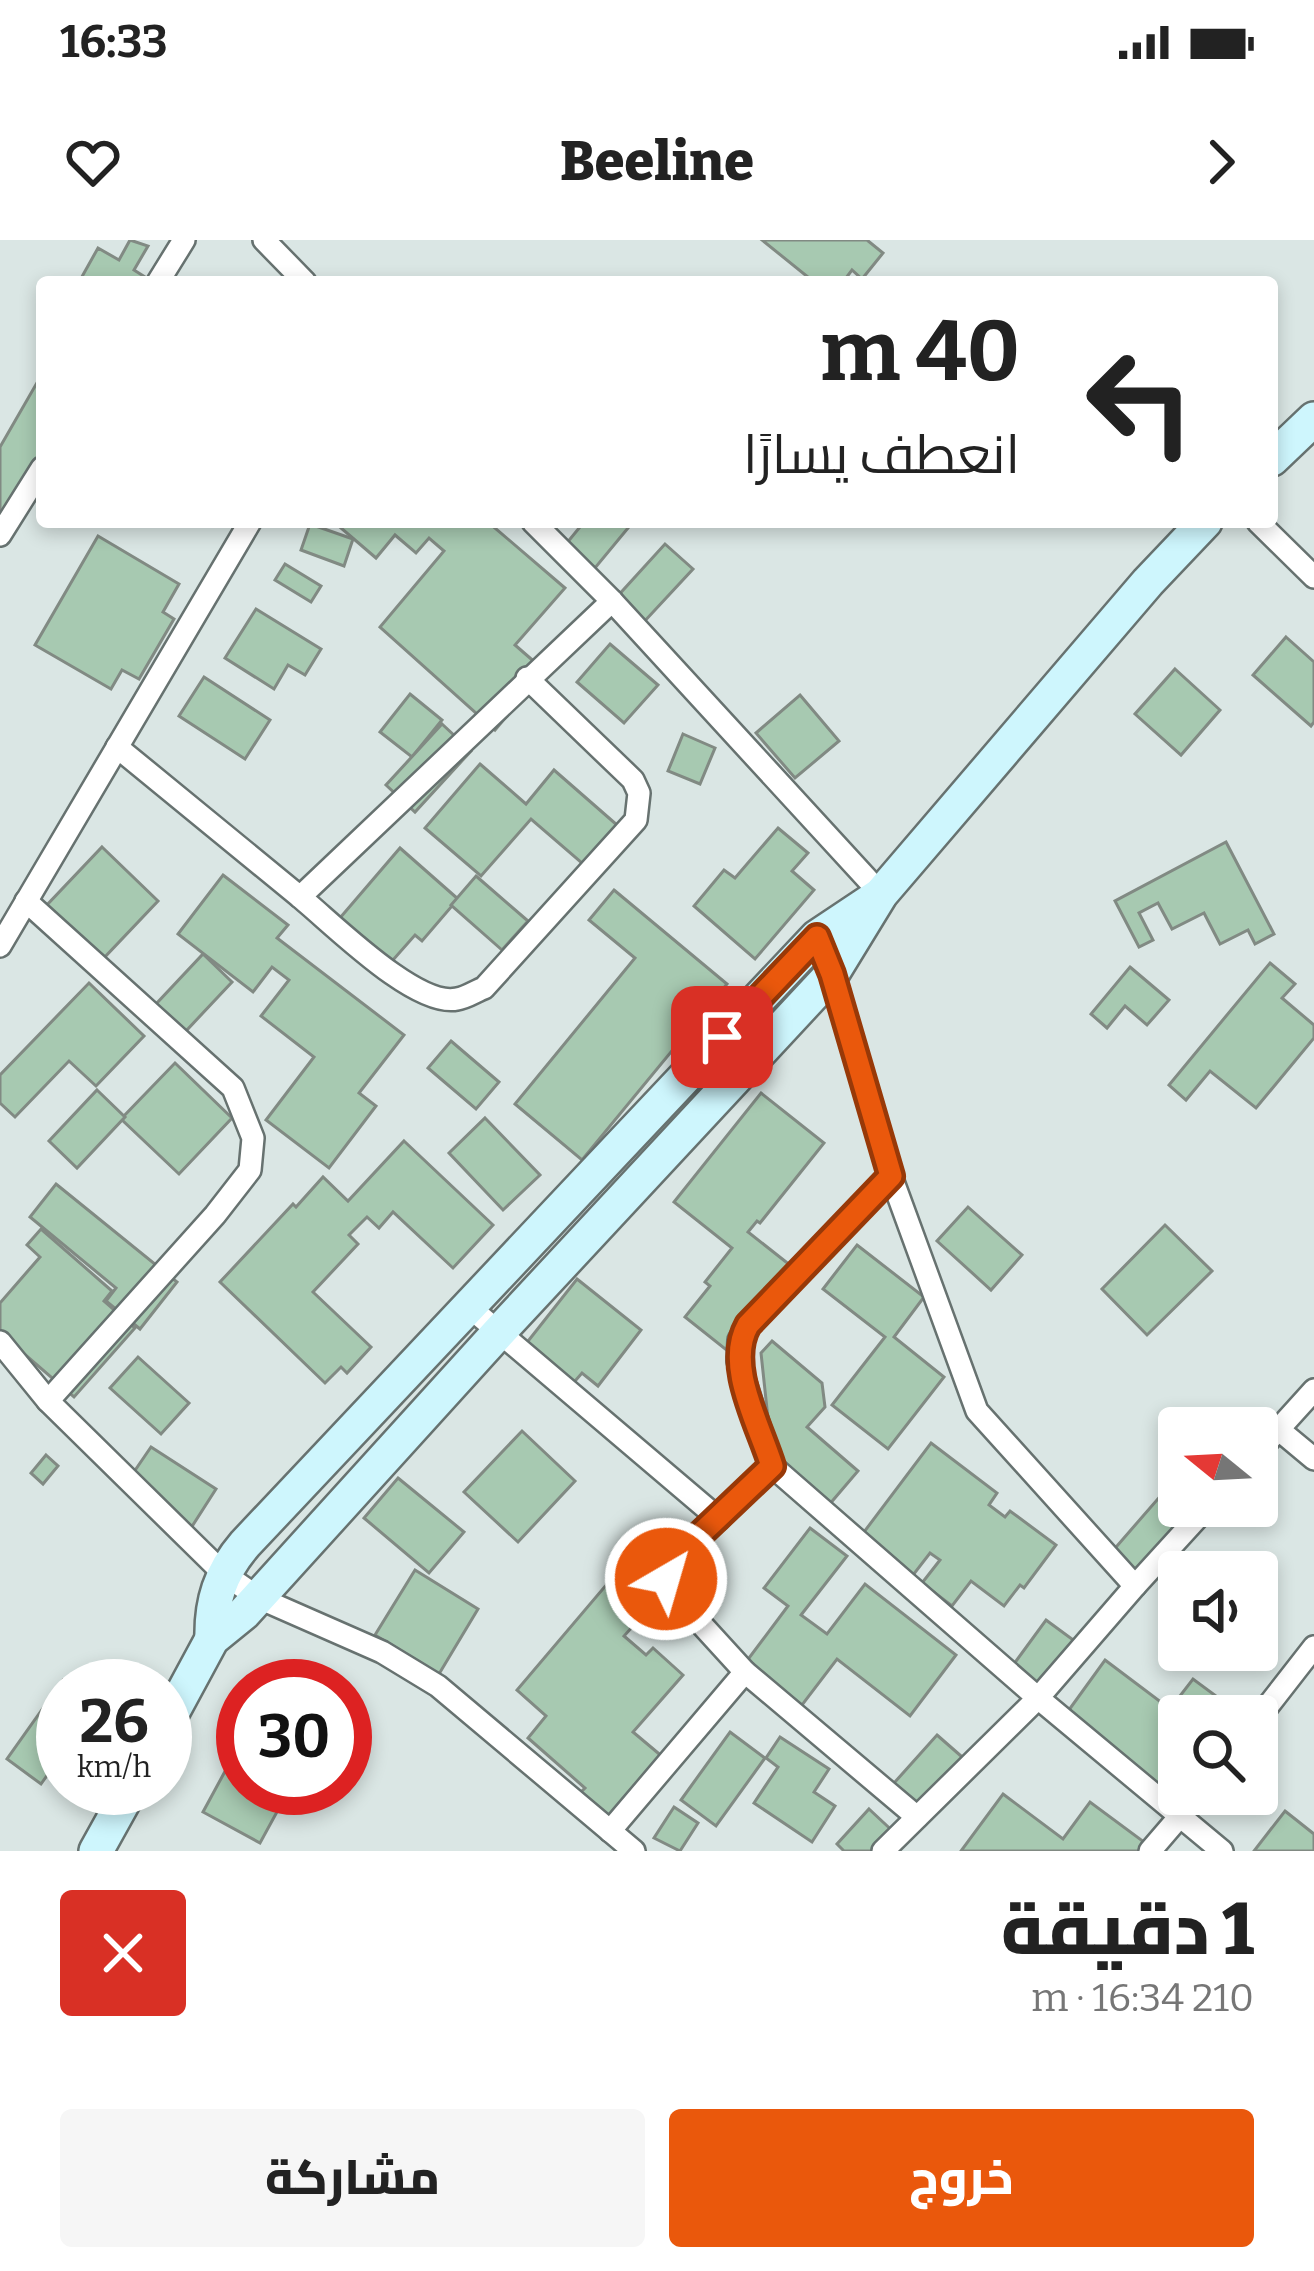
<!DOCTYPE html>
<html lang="ar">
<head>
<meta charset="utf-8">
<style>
  :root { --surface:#fff; --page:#f6f6f6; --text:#222; --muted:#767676; --accent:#ea580c }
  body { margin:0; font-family:Bitter,Cairo,serif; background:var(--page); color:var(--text); direction:rtl; height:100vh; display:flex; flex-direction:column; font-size:45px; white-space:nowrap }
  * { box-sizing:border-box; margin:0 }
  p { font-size:39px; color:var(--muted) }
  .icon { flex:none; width:66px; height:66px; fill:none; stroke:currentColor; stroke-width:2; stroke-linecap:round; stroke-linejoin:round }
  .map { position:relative; height:1611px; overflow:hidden; direction:ltr }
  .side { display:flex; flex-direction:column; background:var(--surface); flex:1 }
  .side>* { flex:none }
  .banner { position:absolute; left:36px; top:36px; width:1242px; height:252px; border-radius:12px; box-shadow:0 6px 18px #0003; direction:rtl; background:#fff; color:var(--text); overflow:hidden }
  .needle { width:78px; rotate:288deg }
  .tools { position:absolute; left:1158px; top:1167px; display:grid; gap:24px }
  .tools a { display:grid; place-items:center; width:120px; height:120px; border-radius:12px; background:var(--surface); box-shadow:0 6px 18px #0003; font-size:60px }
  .speed { position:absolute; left:36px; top:1419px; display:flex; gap:24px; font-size:60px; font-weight:700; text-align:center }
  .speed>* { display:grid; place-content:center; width:156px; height:156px; border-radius:50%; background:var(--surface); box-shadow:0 6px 18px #0003; line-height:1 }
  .speed small { font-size:30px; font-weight:400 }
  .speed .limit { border:18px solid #d22; background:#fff; color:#111 }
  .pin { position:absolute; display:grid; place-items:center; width:102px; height:102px; color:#fff; margin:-51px; border-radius:24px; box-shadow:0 6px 18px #0006 }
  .me { position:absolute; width:132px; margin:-66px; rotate:38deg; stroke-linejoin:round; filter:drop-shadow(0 0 9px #0008) }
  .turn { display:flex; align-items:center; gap:42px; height:252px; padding:0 60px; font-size:54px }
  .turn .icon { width:156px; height:156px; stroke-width:2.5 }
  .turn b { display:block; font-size:84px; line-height:102px }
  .round { display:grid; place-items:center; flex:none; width:126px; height:126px; border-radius:12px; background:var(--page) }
  .summary { display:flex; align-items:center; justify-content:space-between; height:204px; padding:0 60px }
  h1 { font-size:72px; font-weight:800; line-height:90px }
  .primary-button { display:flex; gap:24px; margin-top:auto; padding:24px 60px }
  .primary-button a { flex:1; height:138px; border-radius:12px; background:var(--accent); color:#fff; font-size:48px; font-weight:800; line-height:138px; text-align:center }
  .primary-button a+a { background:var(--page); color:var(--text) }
  .status { display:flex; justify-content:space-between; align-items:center; height:84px; padding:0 60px; background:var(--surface); direction:ltr }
  .status svg { height:33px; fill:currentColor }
  header { display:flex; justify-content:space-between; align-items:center; height:156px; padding:0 60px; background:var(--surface); font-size:54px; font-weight:800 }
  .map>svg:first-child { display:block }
</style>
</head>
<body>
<div class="status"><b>16:33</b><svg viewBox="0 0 49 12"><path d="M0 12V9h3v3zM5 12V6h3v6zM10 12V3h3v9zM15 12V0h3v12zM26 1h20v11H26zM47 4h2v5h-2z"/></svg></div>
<header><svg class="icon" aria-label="forward" viewBox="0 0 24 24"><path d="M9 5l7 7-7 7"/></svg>Beeline<svg class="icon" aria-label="heart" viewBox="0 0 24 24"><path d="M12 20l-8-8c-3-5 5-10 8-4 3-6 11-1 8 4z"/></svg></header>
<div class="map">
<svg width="1314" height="1611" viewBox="0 0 1314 1611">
  <rect width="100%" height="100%" fill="#dae6e4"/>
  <!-- building -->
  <g fill="#a7c9b1" stroke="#818a83" stroke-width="3">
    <path d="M130 0 148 6 134 30 145 37 142 42H79L98 8 119 20Z"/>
    <path d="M762 0H867L883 13 862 39 852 30 843 42H814Z"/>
    <path d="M42 134V216L5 280 0 277V207Z"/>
    <path d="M334 282H488L565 348 515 405 545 431 495 490 380 387 444 311 429 298 416 313 395 295 376 318Z"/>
    <path d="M584 282H633L595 328 566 304Z"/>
    <path d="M310 284 353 299 344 326 301 310Z"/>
    <path d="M98 296 179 344 163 372 174 379 139 439 122 430 111 449 35 405Z"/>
    <path d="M665 304 693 329 642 384 615 359Z"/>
    <path d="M285 324 321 346 311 362 275 340Z"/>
    <path d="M256 369 321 409 305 435 288 425 274 449 225 418Z"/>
    <path d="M1286 397 1314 422V482L1311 486 1253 435Z"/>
    <path d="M610 404 658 445 624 483 577 442Z"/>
    <path d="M1175 429 1220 470 1181 515 1135 474Z"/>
    <path d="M204 437 270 480 245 519 179 476Z"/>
    <path d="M410 454 442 480 412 517 380 492Z"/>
    <path d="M800 455 839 501 795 538 756 493Z"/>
    <path d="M442 484 471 511 415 572 386 545Z"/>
    <path d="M683 494 715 508 700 544 668 531Z"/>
    <path d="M480 524 526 564 554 530 617 585 583 624 531 579 481 636 425 588Z"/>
    <path d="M778 588 808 613 792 631 814 650 755 719 694 666 724 630 735 638Z"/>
    <path d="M1226 602 1274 694 1255 704 1248 690 1220 704 1204 673 1172 689 1158 663 1139 673 1153 700 1139 707 1115 661Z"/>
    <path d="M102 607 158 661 101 721 45 667Z"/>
    <path d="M400 608 458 659 422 701 415 695 378 737 327 693Z"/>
    <path d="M223 635 288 685 277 698 404 795 359 853 376 866 329 928 266 880 314 817 261 776 289 740 272 727 253 752 178 694Z"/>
    <path d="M476 636 528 681 502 710 451 665Z"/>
    <path d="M614 650 727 744 582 920 515 864 635 718 589 680Z"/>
    <path d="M203 714 232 742 185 792 156 764Z"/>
    <path d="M1270 723 1295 744 1282 758 1314 785V798L1256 868 1210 831 1186 860 1169 845Z"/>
    <path d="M1130 727 1169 760 1147 785 1125 766 1107 788 1091 774Z"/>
    <path d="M89 743 144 796 96 846 69 821 15 877 0 863V835Z"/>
    <path d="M451 801 499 842 476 869 428 828Z"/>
    <path d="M175 823 232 878 179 934 121 879Z"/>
    <path d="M97 850 125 877 77 928 49 901Z"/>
    <path d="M761 853 824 903 760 983 757 981 748 992 795 1029 729 1112 685 1077 710 1046 705 1042 732 1008 674 962Z"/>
    <path d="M485 878 540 935 503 970 449 913Z"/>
    <path d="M404 901 493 985 453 1028 393 972 379 988 367 977 349 995 358 1004 313 1052 371 1107 347 1133 341 1127 325 1143 220 1042 293 964 296 967 323 937 348 961Z"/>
    <path d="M56 944 177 1042 140 1089 106 1061 116 1048 30 977Z"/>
    <path d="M968 967 1022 1015 991 1050 937 1001Z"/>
    <path d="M1165 985 1212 1031 1147 1095 1102 1049Z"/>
    <path d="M41 989 112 1051 104 1061 135 1088 74 1157 0 1093V1063L40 1017 27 1005Z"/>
    <path d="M857 1005 924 1057 894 1097 944 1137 888 1209 832 1165 885 1097 823 1049Z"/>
    <path d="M577 1039 641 1090 598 1146 582 1133 569 1148 521 1110Z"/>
    <path d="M772 1101 822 1143 825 1167 807 1187 858 1231 828 1266 772 1216 761 1113Z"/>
    <path d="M138 1117 189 1163 161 1194 110 1148Z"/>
    <path d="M522 1191 575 1241 518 1302 464 1252Z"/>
    <path d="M931 1203 997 1253 989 1265 1005 1277 1010 1271 1056 1305 1024 1348 1020 1345 1004 1366 971 1341 952 1366 922 1343 940 1320 930 1313 910 1339 858 1300Z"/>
    <path d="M151 1207 216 1249 191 1288 125 1245Z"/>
    <path d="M46 1215 58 1226 43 1244 31 1233Z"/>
    <path d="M398 1238 464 1292 429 1333 364 1278Z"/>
    <path d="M1163 1253 1195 1281 1142 1342 1110 1314Z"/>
    <path d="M810 1288 847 1316 801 1375 827 1394 865 1344 956 1415 910 1476 837 1419 799 1469 743 1426 788 1366 764 1348Z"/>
    <path d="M415 1330 478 1369 439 1434 375 1395Z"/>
    <path d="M607 1344 643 1375 624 1396 646 1415 653 1408 683 1435 633 1492 664 1518 611 1579 580 1553 585 1548 528 1498 546 1476 517 1450Z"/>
    <path d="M1046 1380 1076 1402 1032 1461 1003 1439Z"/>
    <path d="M1105 1420 1170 1469 1193 1439 1243 1476H1179V1554H1191L1184 1563 1066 1474Z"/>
    <path d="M63 1440 72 1446H63V1513L41 1544 7 1519Z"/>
    <path d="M730 1492 765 1518 716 1586 681 1560Z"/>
    <path d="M937 1495 969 1523 919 1581 886 1552Z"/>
    <path d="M780 1497 829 1529 814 1552 835 1566 812 1602 754 1563 778 1527 766 1518Z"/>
    <path d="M236 1511 243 1515V1548H290L260 1603 203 1572Z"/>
    <path d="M1003 1554 1063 1599 1090 1562 1144 1602 1138 1611H961Z"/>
    <path d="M674 1567 698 1583 680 1611 654 1598Z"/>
    <path d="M869 1569 899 1597 886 1611H844L837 1604Z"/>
    <path d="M1285 1571 1314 1594V1611H1254Z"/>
  </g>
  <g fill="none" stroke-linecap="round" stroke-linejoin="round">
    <!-- street casing -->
    <g stroke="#677270" stroke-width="26">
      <g id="street">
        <path d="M264 0 305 42"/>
        <path d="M158 42 184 0"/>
        <path d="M533 282 612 361 881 654"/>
        <path d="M1258 282 1314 337"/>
        <path d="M0 295 42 228"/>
        <path d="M117 507 300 657 612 361"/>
        <path d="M300 657C332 683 416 768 457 759 466 758 476 751 484 748L636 580 639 553 633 540 527 438"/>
        <path d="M26 661 233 848 253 898 250 930 215 975 48 1161"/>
        <path d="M0 706 250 282"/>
        <path d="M830 728 891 936 977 1171 1135 1346 1038 1458 1222 1611"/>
        <path d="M467 1065 719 1279"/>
        <path d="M0 1102 48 1161 224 1334 259 1358 382 1412 438 1446 634 1611"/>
        <path d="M1278 1189 1314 1219"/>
        <path d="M1257 1213 1314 1150"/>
        <path d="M1135 1346 1208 1266"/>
        <path d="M745 1432 671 1351 666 1339 673 1320 772 1226"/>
        <path d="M1257 1480 1314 1407"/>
        <path d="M610 1591 745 1432 917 1577"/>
        <path d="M883 1611 1038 1458 772 1226 738 1121 739 1100 748 1085 891 936"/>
        <path d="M1150 1611 1199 1554"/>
      </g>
    </g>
    <!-- secondary casing -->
    <g stroke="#677270" stroke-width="38">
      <g id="secondary">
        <path d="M1272 219 1314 179"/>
        <path d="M212 1399C211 1362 220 1333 245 1304L817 697 880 655"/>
        <path d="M165 1486 212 1399 244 1373 498 1093 832 734 881 654 1148 342 1205 282"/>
        <path d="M96 1611 131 1548"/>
      </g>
    </g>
    <!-- street -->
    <use href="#street" stroke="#fff" stroke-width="21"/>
    <!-- secondary -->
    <use href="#secondary" stroke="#cef6fd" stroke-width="33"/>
  </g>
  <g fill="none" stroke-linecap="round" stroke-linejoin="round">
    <!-- route casing -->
    <g stroke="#983908" stroke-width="30">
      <path id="route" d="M666 1339 673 1320 772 1226C759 1184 725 1125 748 1085L891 936 832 734 817 697 722 797"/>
    </g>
    <!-- route -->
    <use href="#route" stroke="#ea580c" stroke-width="21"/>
  </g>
</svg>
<div class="tools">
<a><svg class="needle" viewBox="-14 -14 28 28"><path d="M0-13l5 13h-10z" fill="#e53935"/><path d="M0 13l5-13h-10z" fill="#767676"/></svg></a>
<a><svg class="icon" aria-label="sound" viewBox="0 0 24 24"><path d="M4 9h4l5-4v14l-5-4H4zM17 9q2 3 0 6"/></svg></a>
<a><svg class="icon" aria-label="search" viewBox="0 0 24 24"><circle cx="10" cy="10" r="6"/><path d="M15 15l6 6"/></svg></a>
</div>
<div class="speed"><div>26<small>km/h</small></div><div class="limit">30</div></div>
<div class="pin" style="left:722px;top:797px;background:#d93025"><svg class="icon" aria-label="arrive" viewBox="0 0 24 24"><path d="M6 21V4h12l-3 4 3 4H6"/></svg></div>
<svg class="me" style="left:666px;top:1339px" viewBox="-20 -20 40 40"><circle r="17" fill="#ea580c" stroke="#fff" stroke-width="3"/><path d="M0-11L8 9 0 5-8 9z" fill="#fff"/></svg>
<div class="banner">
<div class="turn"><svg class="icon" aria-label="left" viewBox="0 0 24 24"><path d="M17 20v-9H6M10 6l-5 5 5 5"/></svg><div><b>40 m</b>انعطف يسارًا</div></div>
</div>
</div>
<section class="side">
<div class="summary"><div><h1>1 دقيقة</h1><p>210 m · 16:34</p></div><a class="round" style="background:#d93025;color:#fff"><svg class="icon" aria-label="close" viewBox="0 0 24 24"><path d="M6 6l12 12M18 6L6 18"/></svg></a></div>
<div class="primary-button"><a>خروج</a><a>مشاركة</a></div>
</section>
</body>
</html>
